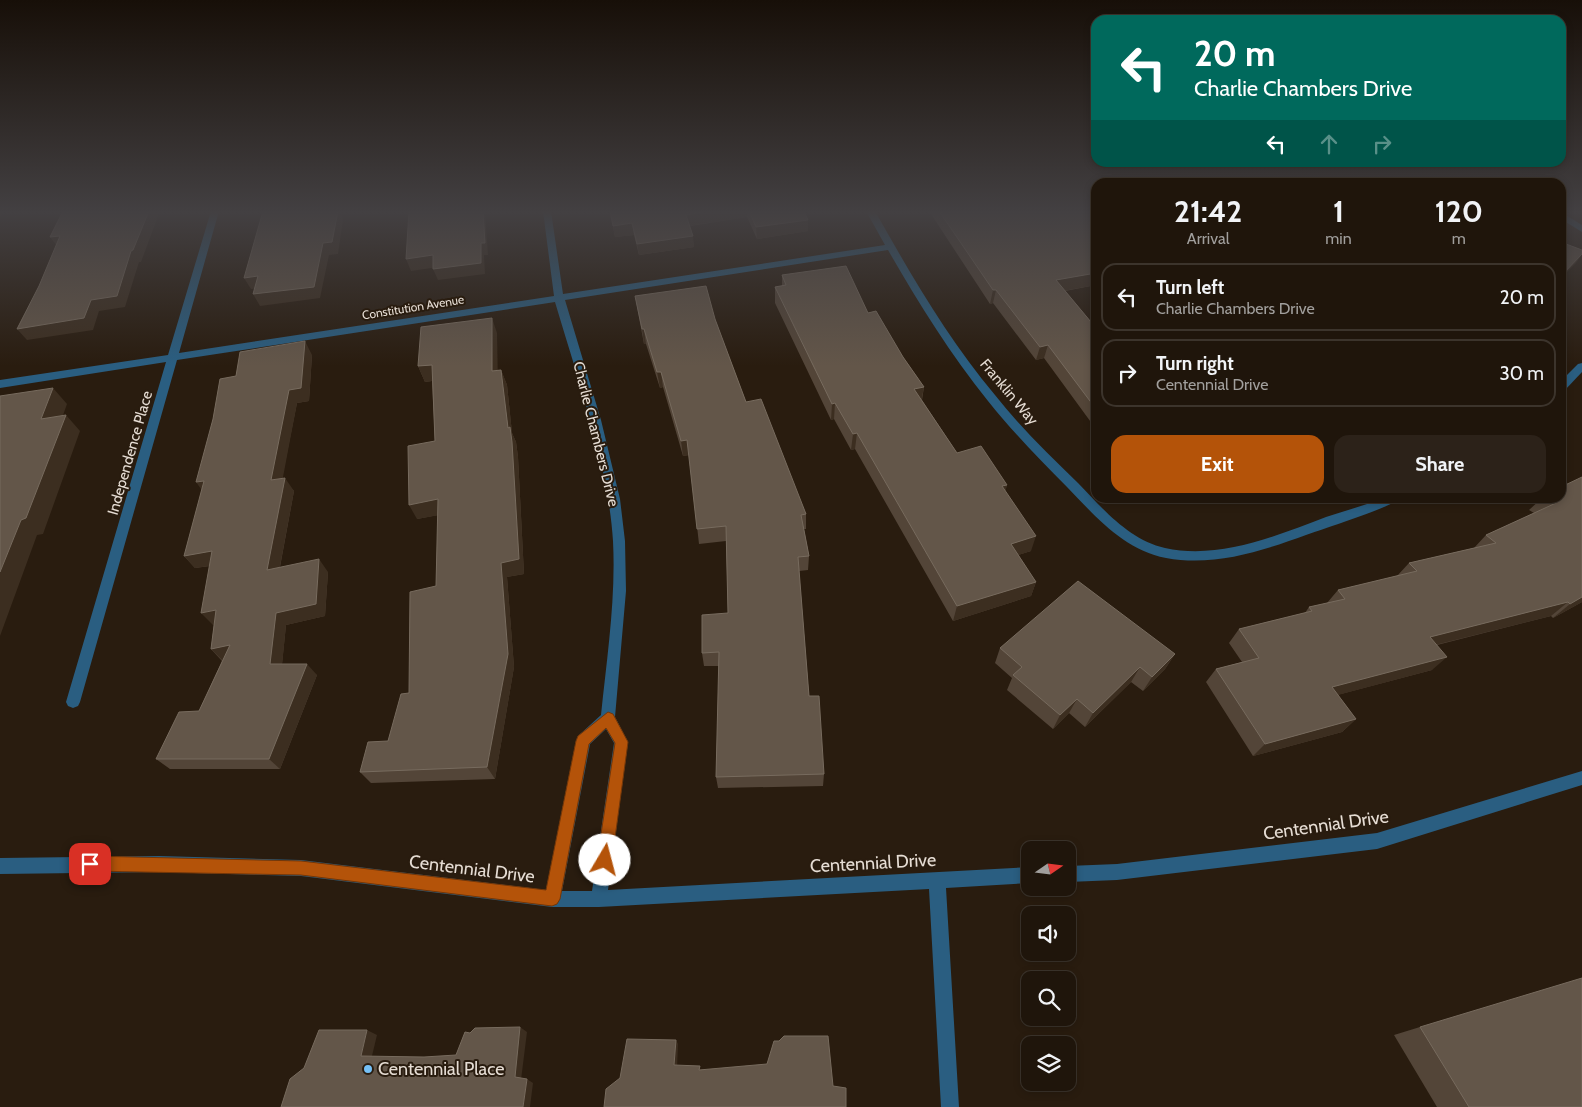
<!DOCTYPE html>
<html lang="en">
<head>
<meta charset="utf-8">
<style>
  :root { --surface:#1f150b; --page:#2c2219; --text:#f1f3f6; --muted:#a19f9d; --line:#3c342c; --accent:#b45309 }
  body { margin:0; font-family:Cabin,sans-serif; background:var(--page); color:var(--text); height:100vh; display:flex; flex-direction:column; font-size:19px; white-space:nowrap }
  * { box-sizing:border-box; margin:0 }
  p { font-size:16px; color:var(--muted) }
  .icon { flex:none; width:28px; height:28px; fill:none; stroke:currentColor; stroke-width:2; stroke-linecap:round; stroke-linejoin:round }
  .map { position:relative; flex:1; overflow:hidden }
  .drawer { position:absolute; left:1091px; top:178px; width:475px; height:325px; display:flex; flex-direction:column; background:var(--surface); border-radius:15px; box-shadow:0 2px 8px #0003,0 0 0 1px var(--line) }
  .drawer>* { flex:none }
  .top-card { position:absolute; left:1091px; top:15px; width:475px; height:152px; border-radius:15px; box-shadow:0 2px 8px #0003,0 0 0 1px var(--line); background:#00695c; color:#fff; overflow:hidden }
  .needle { width:32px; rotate:76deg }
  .fabs { position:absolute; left:1021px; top:841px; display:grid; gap:10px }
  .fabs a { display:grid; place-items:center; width:55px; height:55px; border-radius:10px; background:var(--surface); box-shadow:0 2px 8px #0003,0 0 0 1px var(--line); font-size:25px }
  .pin { position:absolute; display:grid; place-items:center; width:42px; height:42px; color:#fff; margin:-21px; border-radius:10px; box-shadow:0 2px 8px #0006 }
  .me { position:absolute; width:55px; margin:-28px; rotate:8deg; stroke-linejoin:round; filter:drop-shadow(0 0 4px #0008) }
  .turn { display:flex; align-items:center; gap:18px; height:105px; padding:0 20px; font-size:22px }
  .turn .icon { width:65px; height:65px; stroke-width:2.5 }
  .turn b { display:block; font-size:35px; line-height:42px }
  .lanes { display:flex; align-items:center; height:48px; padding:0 20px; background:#0003; justify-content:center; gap:25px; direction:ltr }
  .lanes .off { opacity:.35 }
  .eta { display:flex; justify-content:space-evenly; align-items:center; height:85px; text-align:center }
  .eta b { font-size:30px; font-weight:800; line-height:35px }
  .primary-button { display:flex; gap:10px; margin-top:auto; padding:10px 20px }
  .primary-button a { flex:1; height:58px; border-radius:15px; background:var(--accent); color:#fff; font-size:20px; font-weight:800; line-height:58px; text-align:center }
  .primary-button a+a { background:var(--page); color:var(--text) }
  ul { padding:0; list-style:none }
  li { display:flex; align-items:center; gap:15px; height:68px; margin:0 10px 8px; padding:0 10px; border:2px solid var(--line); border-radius:15px }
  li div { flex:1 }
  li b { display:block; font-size:19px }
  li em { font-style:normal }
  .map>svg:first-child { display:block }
</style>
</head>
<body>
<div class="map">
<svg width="1582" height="1107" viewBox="0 0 1582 1107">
  <rect width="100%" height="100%" fill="#291c0f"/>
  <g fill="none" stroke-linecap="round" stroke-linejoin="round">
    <!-- minor -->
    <g fill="#2a5e81" fill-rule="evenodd">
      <path d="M211 211H219L179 353 554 296 543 211H551L563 294 885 245 866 211H875C911 275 948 339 995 395 1020 427 1049 455 1078 483 1102 508 1129 540 1165 548 1219 560 1276 536 1326 517 1345 511 1365 505 1384 498H1400C1395 506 1320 530 1306 535 1262 551 1214 567 1166 558 1124 550 1095 516 1067 487 1039 459 1012 431 988 401 950 354 918 302 888 250L565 300 601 420 620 499 625 541 626 591 615 717 628 742 608 890 1030 867V883L946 888 959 1107H941L929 889 599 907H552L301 876 159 872 0 874V858L159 856 301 860 546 890 576 741 578 736 601 715C607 657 616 599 613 541 608 463 577 377 555 302L177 360 80 702 78 706 73 708 68 706 66 702 166 362 0 388V380L168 355ZM606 729 614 743 592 891H562L590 744Z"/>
      <path d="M1561 212 1582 225V232L1561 219Z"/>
      <path d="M1582 363V372L1565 390H1561V381L1578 364Z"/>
      <path d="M1582 771V785L1377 849 1117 880 1068 882V866L1117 864 1377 833Z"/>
    </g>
  </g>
  <!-- wall -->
  <g fill="#534538">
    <path d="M610 211H806L805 215 808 231 757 239 747 217 690 226 694 247 639 255 634 235 615 237Z"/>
    <path d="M929 211H1096V285L1065 291 1096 328V424L1093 425 1044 358 1036 360 993 303 990 304Z"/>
    <path d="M782 275 868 313 903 357 924 387 922 400 957 453 1007 485 1005 491 1031 551 1018 555 1036 582 1031 596 953 621 855 449 851 450 834 419 831 420 775 303V287L782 286Z"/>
    <path d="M635 296 715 319 746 402 806 514V529H804L809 556 808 570 799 571 809 696 824 774 823 786 718 788 716 777 719 666H704L702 653 728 613 726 541 699 544 689 455 683 456 663 387 660 388 646 344H644Z"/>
    <path d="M497 333V370H501L507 385 512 433 516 442 518 457 524 574 507 577 514 667 495 779 371 783 360 772 388 741 409 693 436 586 438 515 417 519 435 441 432 381 425 382 418 366Z"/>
    <path d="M312 355 309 401 297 403 282 478 294 491 280 567 328 572 325 616 286 625 282 664 317 675 280 769H170L156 759 199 711 222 661 211 649 214 624 213 625 210 566 195 568 184 556 202 490 213 419 236 376Z"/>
    <path d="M1582 477V602L1553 618 1551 616 1437 645 1432 670 1337 695 1356 719 1342 732 1253 756 1206 682 1216 669 1242 662 1229 643 1239 629 1305 613 1309 607 1327 603 1338 590 1397 576 1409 563 1474 548 1486 535 1534 513 1529 510 1542 498H1561Z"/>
    <path d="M1000 648 1175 654 1165 669 1143 691 1131 682 1085 727 1069 713 1053 729 1007 690 1012 678 995 663Z"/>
    <path d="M1420 1027 1582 1107H1437L1394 1035Z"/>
  </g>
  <!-- shaded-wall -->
  <g fill="#3c2e20">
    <path d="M0 211H3L0 218Z"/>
    <path d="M149 211H160L141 262H139L125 307 99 311 93 330 27 340 17 329 91 300 131 251Z"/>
    <path d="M338 211H340L343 219 338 254 329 255 320 298 260 306 253 294 323 243Z"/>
    <path d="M483 211H485L488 255H484L485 274 438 280 433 269 481 243Z"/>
    <path d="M707 211H747V217L687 226 686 215Z"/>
    <path d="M808 220V231L757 239 756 227Z"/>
    <path d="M632 223 634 235 615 237 613 226Z"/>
    <path d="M60 236 59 249 50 237Z"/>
    <path d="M693 236 694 247 639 255 637 244Z"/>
    <path d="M1582 254 1576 263 1561 278V276Z"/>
    <path d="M433 255 438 267 411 271 406 259Z"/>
    <path d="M1096 273V285L1052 293 1056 280Z"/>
    <path d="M258 276 265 288 251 289 244 278Z"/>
    <path d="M993 290H996L993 303 990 304Z"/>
    <path d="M492 318 497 333 498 386 492 371Z"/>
    <path d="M642 329H644L646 344H644Z"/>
    <path d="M305 341 312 355 309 401 297 403 280 493 271 480 289 390Z"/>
    <path d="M1048 345 1044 358 1036 360 1040 347Z"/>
    <path d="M432 365 438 380 425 382 418 366Z"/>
    <path d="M501 370 507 385 512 433 516 442 518 457 524 574 507 577 514 667 495 779 487 767 501 563 508 428Z"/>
    <path d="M657 372H661L663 387 660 388Z"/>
    <path d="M924 387 921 402 914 389Z"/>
    <path d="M53 388 67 404 56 435 41 419Z"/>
    <path d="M835 403 834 419 831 420 832 404Z"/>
    <path d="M66 415 80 431 43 534 37 535 0 636V572L21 520Z"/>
    <path d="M1096 416V424L1093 425Z"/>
    <path d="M857 433 855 449 851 450 853 434Z"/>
    <path d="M687 440 689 455 683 456 681 441Z"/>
    <path d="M285 478 294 491 277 582 267 570Z"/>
    <path d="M204 481 206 496 196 482Z"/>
    <path d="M1007 485 1003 500 1002 486Z"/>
    <path d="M438 499 445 514 417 519 409 505Z"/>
    <path d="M1036 536 1031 551 1006 559 1011 544Z"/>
    <path d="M212 551 223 564 195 568 184 556Z"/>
    <path d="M319 559 328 572 325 616 286 625 281 675 270 664 276 613Z"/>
    <path d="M1036 582 1031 596 953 621 957 606Z"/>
    <path d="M1582 597V602L1553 618 1570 604Z"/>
    <path d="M1568 602 1551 616 1415 650 1430 637Z"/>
    <path d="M216 610 228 622 213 625 201 613Z"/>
    <path d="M230 645 223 661 211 649Z"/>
    <path d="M1175 654 1165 669 1143 691 1152 677Z"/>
    <path d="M1447 657 1432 670 1319 700 1332 687Z"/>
    <path d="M307 664 317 675 280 769 269 759Z"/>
    <path d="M1140 667 1131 682 1085 727 1093 713Z"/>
    <path d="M1077 699 1069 713 1053 729 1060 715Z"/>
    <path d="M1356 719 1342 732 1253 756 1265 744Z"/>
    <path d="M520 1027 527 1032 521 1080 515 1077Z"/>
    <path d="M367 1030 377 1035 371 1060 361 1056Z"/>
    <path d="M676 1040 678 1044 677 1069 674 1065Z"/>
    <path d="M527 1079 533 1083 530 1107H523Z"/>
  </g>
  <!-- building -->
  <g fill="#635649" stroke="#776b5e">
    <path d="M63 211H149L133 250 131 251 117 296 91 300 84 318 17 329 39 286 60 236 50 237Z"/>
    <path d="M263 211H338L332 242 323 243 314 287 253 294 258 276 244 278Z"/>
    <path d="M409 211H483L485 243H481V263L433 269V255L406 259Z"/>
    <path d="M610 211H707L686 215 693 236 637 244 632 223 613 226Z"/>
    <path d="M749 211H804L808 220 756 227Z"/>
    <path d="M939 211H1096V273L1056 280 1096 328V409L1048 345 1040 347 996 290H993Z"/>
    <path d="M1561 241 1566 244 1582 250V254L1561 276Z"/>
    <path d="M846 266 868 313 876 311 903 357 924 387 914 389 957 453 981 446 1007 485 1002 486 1036 536 1011 544 1036 582 957 606 857 433 853 434 835 403 832 404 775 287 786 285 782 275Z"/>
    <path d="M706 286 715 319 746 402 761 399 806 514 801 515 809 556 798 557 809 696H819L824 774 716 777 719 652 702 653V615L728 613 726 526 697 529 687 440 681 441 661 372H657L644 329H642L635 296Z"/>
    <path d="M492 318V371L501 370 508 428 510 427 512 442 519 559 501 563 508 654 487 767 360 772 368 742 388 741 401 694 409 693 410 592 436 586 438 499 409 505 408 446 435 441 432 365 418 366 421 327Z"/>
    <path d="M305 341 301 388 289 390 271 480 285 478 267 570 319 559 316 604 276 613 270 664H307L269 759H156L179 712 199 711 230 645 211 649 216 610 201 613 212 551 184 556 204 481 196 482 213 419 220 379 236 376 240 352Z"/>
    <path d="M53 388 41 419 66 415 26 518 21 520 0 572V396Z"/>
    <path d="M1582 477V597L1570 604 1568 602 1430 637 1447 657 1332 687 1356 719 1265 744 1216 669 1259 658 1239 629 1312 611 1309 607 1345 599 1338 590 1417 571 1409 563 1496 543 1486 535 1556 503 1549 498H1561V487Z"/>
    <path d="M1078 581 1175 654 1152 677 1140 667 1093 713 1077 699 1060 715 1013 675 1022 667 1000 648Z"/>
    <path d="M1582 978V1107H1469L1420 1027Z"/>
    <path d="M520 1027 515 1077 527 1079 523 1107H281L290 1079 304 1068 319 1030H367L361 1056 424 1057 456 1055 465 1032 470 1033 475 1028Z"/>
    <path d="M784 1036H828L833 1086 846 1088V1107H604L606 1089 620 1078 627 1039 676 1040 674 1065 700 1066 699 1070 767 1064 774 1041H779Z"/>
  </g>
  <!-- sky -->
  <linearGradient id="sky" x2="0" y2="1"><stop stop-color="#170f08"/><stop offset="0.58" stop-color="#434042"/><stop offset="1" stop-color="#434042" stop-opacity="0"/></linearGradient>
  <rect width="1582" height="366" fill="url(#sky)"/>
  <!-- route -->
  <path fill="#b45309" stroke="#753606" d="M608 712 613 714 628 742 612 860 610 865 605 867 600 865 597 860 615 743 606 728 589 744 560 899 557 904 552 906 301 875 90 871 85 869 83 864 85 858 90 856 301 861 546 890 576 741 578 736Z"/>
  <!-- markers -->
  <circle fill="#75c0f6" stroke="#291c0f" stroke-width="2" cx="368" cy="1069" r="5"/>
  <g text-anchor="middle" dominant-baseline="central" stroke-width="4" stroke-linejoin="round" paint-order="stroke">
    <!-- far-street labels -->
    <g font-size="12" fill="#e6ddd4" stroke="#291c0f">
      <text transform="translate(413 307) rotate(-9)">Constitution Avenue</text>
    </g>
    <!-- street labels -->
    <g font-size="15" fill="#e6ddd4" stroke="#291c0f">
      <text transform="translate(1009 392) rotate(50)">Franklin Way</text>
      <text transform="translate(596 434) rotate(76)">Charlie Chambers Drive</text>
      <text transform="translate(130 453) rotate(-74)">Independence Place</text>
    </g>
    <!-- near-street labels -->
    <g font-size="18" fill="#e6ddd4" stroke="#291c0f">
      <text transform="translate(1326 825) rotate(-8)">Centennial Drive</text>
      <text transform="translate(873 863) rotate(-3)">Centennial Drive</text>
      <text transform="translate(472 869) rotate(7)">Centennial Drive</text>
    </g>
    <!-- near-poi labels -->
    <g font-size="18" fill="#e6ddd4" stroke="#291c0f" text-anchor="start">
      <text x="378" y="1069">Centennial Place</text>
    </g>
  </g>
</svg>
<div class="fabs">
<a><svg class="needle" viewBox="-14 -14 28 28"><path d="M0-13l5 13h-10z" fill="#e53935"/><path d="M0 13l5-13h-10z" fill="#a19f9d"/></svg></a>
<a><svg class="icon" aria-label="sound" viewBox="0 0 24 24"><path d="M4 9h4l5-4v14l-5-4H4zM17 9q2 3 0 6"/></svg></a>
<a><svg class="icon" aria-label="search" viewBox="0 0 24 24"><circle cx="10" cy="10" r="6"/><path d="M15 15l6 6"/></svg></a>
<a><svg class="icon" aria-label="layers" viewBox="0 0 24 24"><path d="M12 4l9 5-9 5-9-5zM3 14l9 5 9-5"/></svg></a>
</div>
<div class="pin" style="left:90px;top:864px;background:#d93025"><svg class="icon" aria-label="arrive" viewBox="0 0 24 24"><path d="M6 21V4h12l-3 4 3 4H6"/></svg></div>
<svg class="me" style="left:605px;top:860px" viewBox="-20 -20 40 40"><circle r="19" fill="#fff"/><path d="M0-13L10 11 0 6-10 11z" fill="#b45309"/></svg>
<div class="top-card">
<div class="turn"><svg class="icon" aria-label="left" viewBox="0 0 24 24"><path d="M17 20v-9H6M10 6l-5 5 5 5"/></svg><div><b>20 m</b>Charlie Chambers Drive</div></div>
<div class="lanes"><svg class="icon" aria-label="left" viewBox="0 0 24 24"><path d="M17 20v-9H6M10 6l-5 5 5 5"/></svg><svg class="icon off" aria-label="ahead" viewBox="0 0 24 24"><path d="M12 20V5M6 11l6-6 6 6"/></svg><svg class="icon off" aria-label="right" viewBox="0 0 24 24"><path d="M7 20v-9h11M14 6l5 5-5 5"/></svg></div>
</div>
<section class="drawer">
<div class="eta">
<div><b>21:42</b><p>Arrival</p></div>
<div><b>1</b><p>min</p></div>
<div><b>120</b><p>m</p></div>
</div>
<ul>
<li><svg class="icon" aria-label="left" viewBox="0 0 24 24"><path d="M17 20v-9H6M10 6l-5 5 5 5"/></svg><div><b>Turn left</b><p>Charlie Chambers Drive</p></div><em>20 m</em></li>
<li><svg class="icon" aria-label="right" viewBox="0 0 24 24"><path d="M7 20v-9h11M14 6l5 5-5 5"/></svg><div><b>Turn right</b><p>Centennial Drive</p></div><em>30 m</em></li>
</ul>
<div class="primary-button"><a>Exit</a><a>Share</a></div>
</section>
</div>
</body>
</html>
